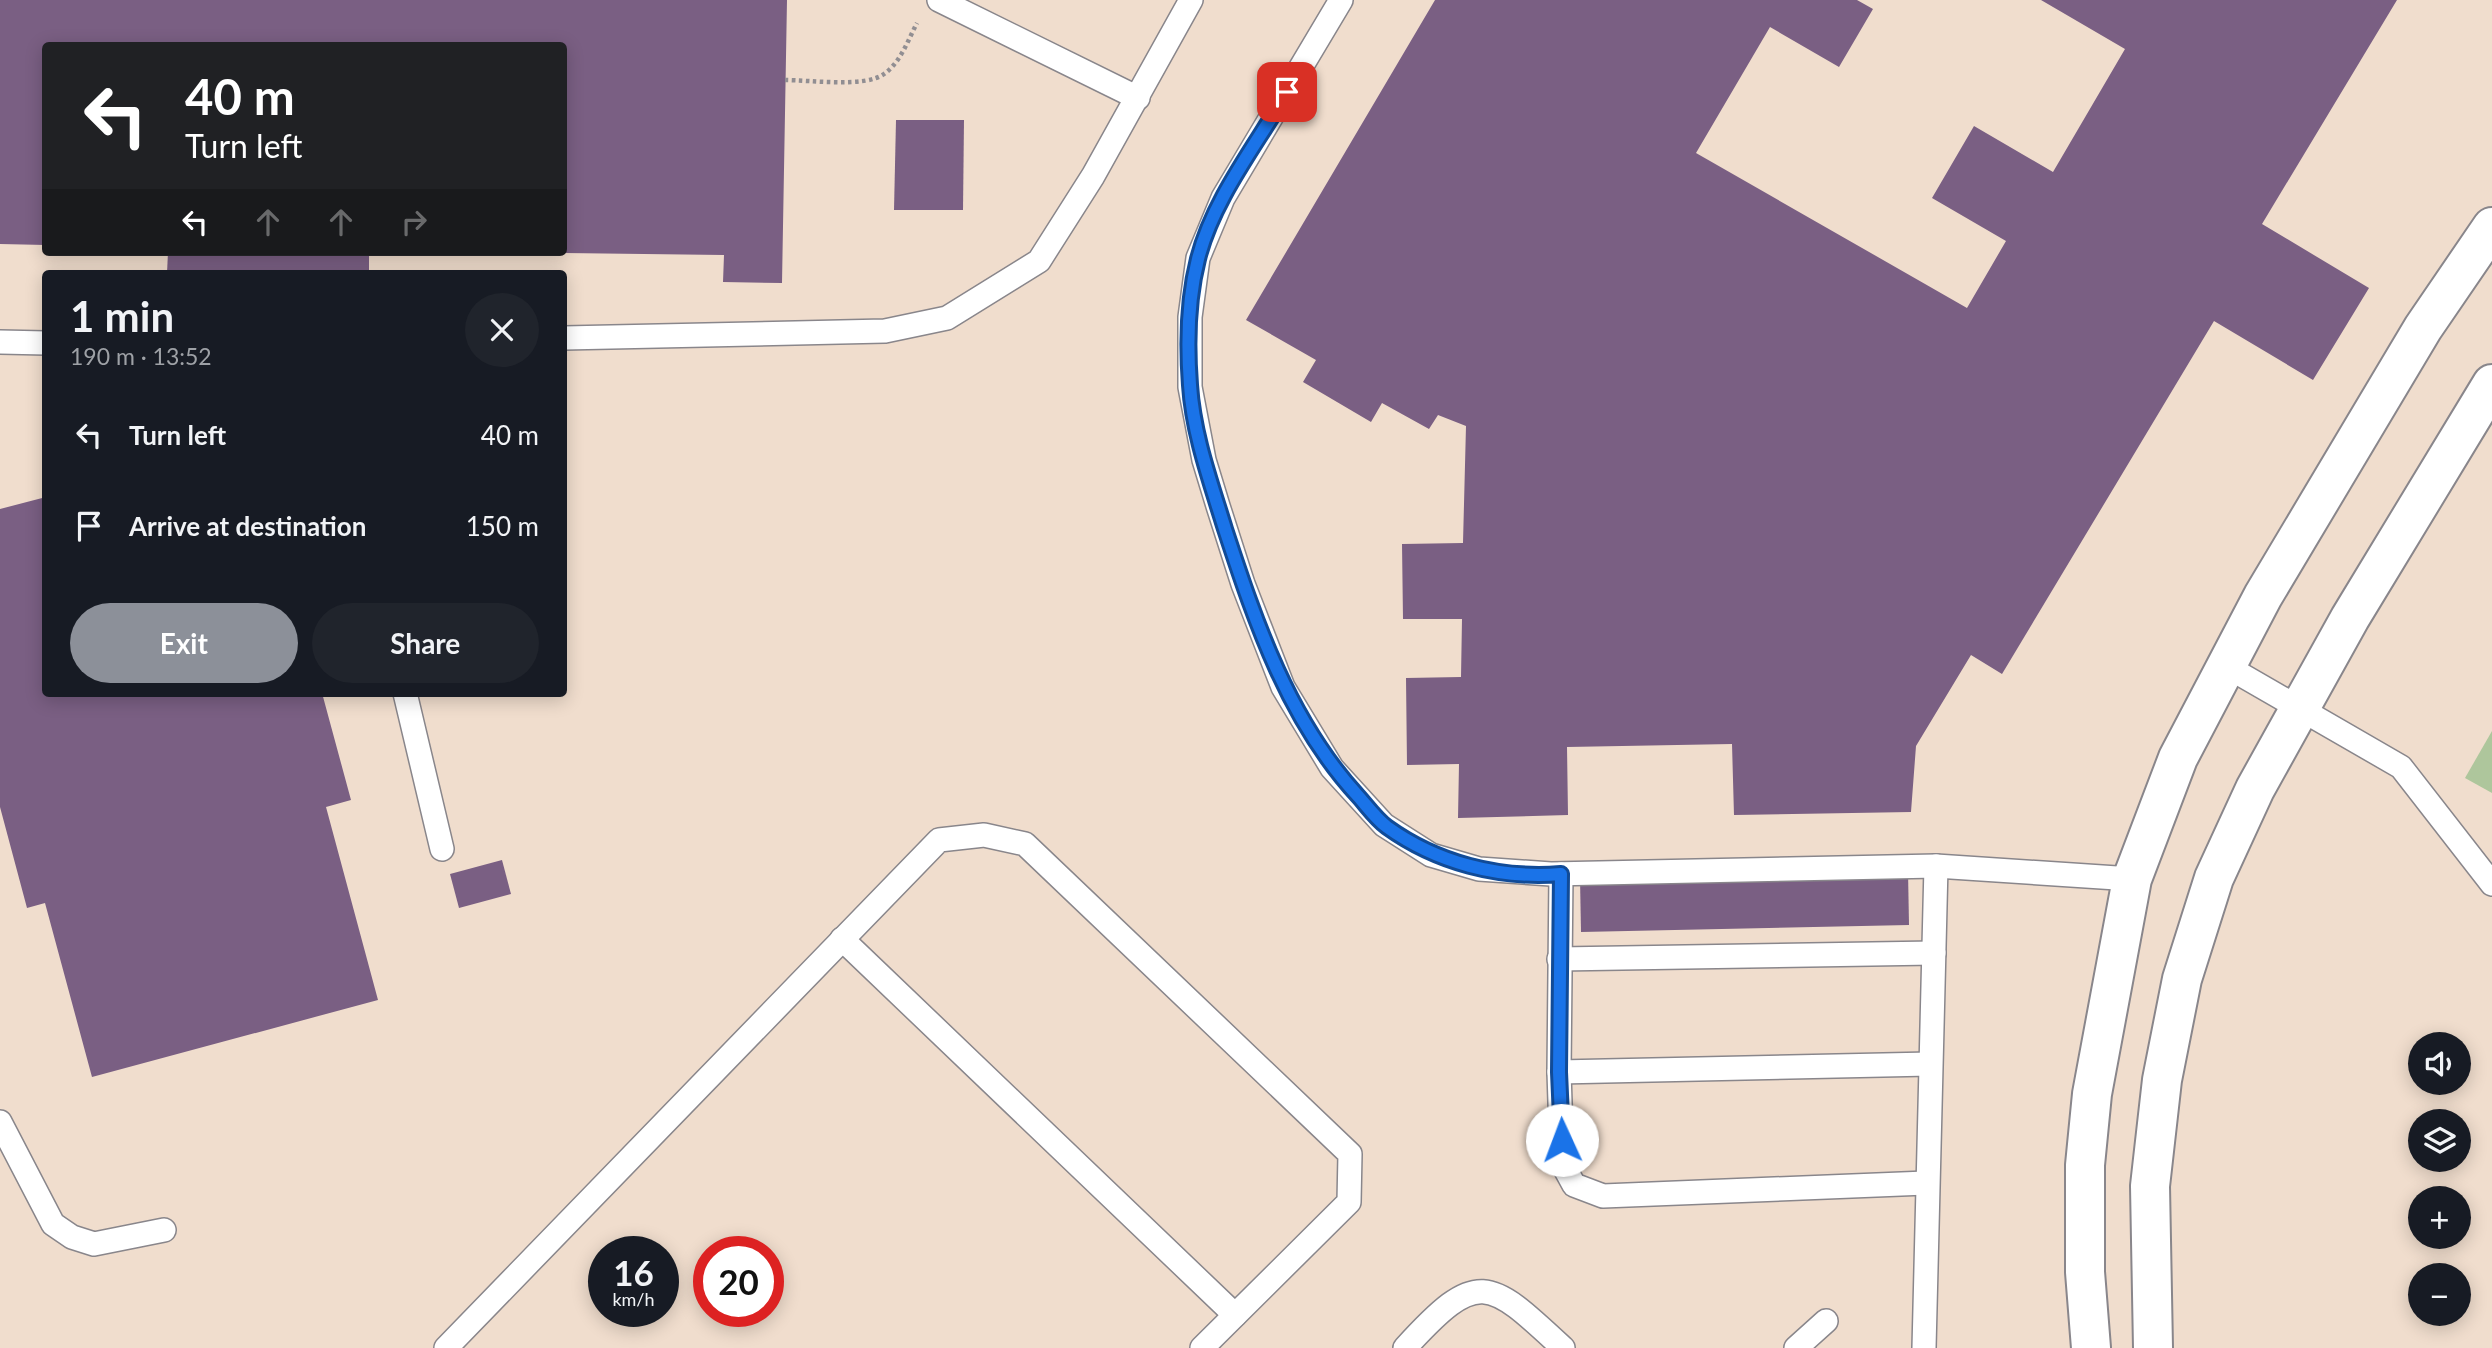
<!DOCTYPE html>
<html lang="en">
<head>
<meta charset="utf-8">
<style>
  :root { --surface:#171b24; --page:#20242c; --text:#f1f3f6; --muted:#9ea1a6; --accent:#8c9099 }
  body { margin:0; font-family:Lato,sans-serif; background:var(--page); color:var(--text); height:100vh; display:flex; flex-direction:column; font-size:26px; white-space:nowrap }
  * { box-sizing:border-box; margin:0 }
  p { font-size:23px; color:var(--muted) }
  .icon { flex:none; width:38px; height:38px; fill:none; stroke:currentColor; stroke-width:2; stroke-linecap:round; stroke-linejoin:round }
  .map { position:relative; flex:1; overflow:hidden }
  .details { position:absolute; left:42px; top:270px; width:525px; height:427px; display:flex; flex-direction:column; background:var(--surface); border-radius:7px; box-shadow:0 4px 18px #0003 }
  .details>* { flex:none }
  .guide { position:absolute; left:42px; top:42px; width:525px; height:214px; border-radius:7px; box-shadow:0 4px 18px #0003; background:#202124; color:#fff; overflow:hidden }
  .tools { position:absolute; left:2408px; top:1032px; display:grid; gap:14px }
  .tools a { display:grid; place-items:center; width:63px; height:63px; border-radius:50%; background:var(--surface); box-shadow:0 4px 18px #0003; font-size:35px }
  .speed { position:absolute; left:588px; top:1236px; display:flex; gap:14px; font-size:35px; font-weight:700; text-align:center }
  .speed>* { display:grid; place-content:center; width:91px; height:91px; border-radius:50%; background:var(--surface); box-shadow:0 4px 18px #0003; line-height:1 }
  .speed small { font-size:18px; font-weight:400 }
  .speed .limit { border:10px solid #d22; background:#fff; color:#111 }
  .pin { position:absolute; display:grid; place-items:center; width:60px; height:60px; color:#fff; margin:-30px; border-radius:14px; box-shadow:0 4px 10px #0006 }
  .me { position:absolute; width:77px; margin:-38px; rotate:358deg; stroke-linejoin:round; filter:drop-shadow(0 0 5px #0008) }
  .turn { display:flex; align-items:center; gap:24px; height:147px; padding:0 28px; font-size:32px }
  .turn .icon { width:91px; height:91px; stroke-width:2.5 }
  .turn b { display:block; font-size:49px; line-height:60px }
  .lanes { display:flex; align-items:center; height:66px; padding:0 28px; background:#0003; justify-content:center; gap:35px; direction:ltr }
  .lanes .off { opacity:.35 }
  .round { display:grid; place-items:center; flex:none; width:74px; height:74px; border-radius:37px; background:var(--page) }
  .head { display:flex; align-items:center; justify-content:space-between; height:119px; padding:0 28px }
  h1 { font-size:42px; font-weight:700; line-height:52px }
  .button { display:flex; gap:14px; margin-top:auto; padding:14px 28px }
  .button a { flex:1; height:80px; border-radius:42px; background:var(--accent); color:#fff; font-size:28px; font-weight:700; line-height:80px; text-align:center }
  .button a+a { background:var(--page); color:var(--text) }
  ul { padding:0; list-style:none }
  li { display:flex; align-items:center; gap:21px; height:91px; padding:0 28px }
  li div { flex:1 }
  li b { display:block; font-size:26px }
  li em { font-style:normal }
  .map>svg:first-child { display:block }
</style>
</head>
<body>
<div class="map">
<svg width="2492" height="1348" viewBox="0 0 2492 1348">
  <rect width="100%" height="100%" fill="#ede9ef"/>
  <!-- education -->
  <path fill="#f0ddcd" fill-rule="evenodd" d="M0 0H2492V1348H0ZM46 46H564V252H46ZM46 273H564V693H46ZM2420 1045H2459V1083H2420ZM2420 1122H2459V1160H2420ZM2420 1199H2459V1237H2420ZM604 1251H663V1311H604ZM709 1251H768V1311H709ZM2420 1276H2459V1314H2420Z"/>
  <!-- green -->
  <path fill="#aec69c" d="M2492 731V793L2465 778Z"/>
  <!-- building -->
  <g fill="#7a5f83">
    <path d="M0 0H787L782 283 723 282 724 255 564 253V46H46V245L0 244Z"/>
    <path d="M1435 0H1857L1873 9 1839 67 1770 27 1696 153 1967 308 2006 241 1932 198 1974 126 2053 172 2125 49 2041 0H2397L2262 224 2369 288 2313 380 2214 321 2002 674 1971 655 1916 746 1911 812 1734 815 1732 744 1567 747 1568 815 1458 818 1459 764 1407 765 1406 678 1461 677 1462 619H1403L1402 544 1463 543 1466 426 1438 415 1429 429 1382 403 1371 422 1303 382 1316 360 1246 320Z"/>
    <path d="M896 120H964L963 210H894Z"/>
    <path d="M168 252H369V271L167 273Z"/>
    <path d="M46 497V693H322L351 800 326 807 378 1000 92 1077 45 903 27 908 0 807V509Z"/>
    <path d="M502 860 511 894 459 908 450 874Z"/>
    <path d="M1908 871 1909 925 1581 932 1580 878Z"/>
  </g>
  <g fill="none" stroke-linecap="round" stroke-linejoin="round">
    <!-- service casing -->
    <g stroke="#89868b" stroke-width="26">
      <g id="service">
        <path d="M939 0 1138 98"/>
        <path d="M1341 0 1223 198 1198 258 1190 317V387L1204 460 1218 506 1243 584 1283 687 1332 768 1384 825 1431 855 1479 869 1551 874 1936 866 2132 879"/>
        <path d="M564 338 885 331 947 318 1039 261 1093 176 1191 0"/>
        <path d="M0 342 46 343"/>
        <path d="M2226 666 2401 767 2492 884"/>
        <path d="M405 693 442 849"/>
        <path d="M1561 874 1559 1072 1562 1163 1574 1185 1603 1196 1926 1183"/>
        <path d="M842 939 1235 1315"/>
        <path d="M1559 959 1934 953"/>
        <path d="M1559 1072 1930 1064"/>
        <path d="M0 1122 53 1224 72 1237 94 1244 164 1230"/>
        <path d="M446 1348 939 840 984 835 1025 844 1350 1154 1349 1202 1202 1348"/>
        <path d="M1405 1348C1478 1268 1488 1278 1563 1348"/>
        <path d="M1796 1348 1826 1321"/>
        <path d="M1924 1348 1936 866"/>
      </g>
    </g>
    <!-- minor casing -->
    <g stroke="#89868b" stroke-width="42">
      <g id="minor">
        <path d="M2091 1348 2085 1272V1165L2092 1094 2132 879 2178 758 2263 596 2423 328 2492 227"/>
        <path d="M2153 1348 2150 1186 2162 1080 2182 979 2214 878 2255 789 2350 618 2492 384"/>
      </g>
    </g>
    <!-- path -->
    <path stroke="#918e92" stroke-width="4.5" stroke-dasharray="3.5 3.5" stroke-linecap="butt" d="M785 80C810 80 865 88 884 74 901 62 908 40 917 23"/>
    <!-- service -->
    <use href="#service" stroke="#fff" stroke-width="23"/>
    <!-- minor -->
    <use href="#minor" stroke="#fff" stroke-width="38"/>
  </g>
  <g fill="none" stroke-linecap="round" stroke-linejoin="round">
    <!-- route casing -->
    <g stroke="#114b97" stroke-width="18">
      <path id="route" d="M1287 92C1257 144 1213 199 1198 259 1188 298 1187 345 1190 385 1193 434 1211 483 1225 529 1256 624 1289 721 1358 796 1367 806 1376 819 1387 827 1437 863 1499 879 1561 874L1559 1072 1562 1140"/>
    </g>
    <!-- route -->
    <use href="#route" stroke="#1a73e8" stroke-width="12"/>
  </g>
</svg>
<div class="tools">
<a><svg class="icon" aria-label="sound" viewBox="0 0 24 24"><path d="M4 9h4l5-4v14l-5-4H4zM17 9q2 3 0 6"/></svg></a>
<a><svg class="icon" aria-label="layers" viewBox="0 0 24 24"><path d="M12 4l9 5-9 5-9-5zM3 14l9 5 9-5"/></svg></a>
<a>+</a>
<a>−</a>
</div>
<div class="speed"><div>16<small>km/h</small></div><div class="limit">20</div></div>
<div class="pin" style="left:1287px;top:92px;background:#d93025"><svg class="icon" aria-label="arrive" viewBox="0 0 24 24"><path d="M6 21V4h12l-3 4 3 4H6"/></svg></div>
<svg class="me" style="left:1562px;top:1140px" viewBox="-20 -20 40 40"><circle r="19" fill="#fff"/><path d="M0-13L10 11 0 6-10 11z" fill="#1a73e8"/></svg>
<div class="guide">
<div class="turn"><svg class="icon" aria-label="left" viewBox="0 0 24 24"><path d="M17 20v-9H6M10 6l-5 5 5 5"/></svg><div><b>40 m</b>Turn left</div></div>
<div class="lanes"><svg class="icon" aria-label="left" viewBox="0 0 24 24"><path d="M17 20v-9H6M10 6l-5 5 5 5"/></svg><svg class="icon off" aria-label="ahead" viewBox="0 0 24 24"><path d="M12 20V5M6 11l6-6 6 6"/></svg><svg class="icon off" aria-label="ahead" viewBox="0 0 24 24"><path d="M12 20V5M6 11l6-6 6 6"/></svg><svg class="icon off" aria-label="right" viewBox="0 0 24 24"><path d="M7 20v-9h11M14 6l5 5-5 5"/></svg></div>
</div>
<section class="details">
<div class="head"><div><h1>1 min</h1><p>190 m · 13:52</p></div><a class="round"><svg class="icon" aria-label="close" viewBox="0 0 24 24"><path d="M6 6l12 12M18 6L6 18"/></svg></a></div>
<ul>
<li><svg class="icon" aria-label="left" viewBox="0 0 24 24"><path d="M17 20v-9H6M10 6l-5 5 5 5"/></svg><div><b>Turn left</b></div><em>40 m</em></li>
<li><svg class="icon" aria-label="arrive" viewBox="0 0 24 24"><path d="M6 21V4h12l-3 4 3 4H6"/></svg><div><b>Arrive at destination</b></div><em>150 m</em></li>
</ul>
<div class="button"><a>Exit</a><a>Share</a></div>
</section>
</div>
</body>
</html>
